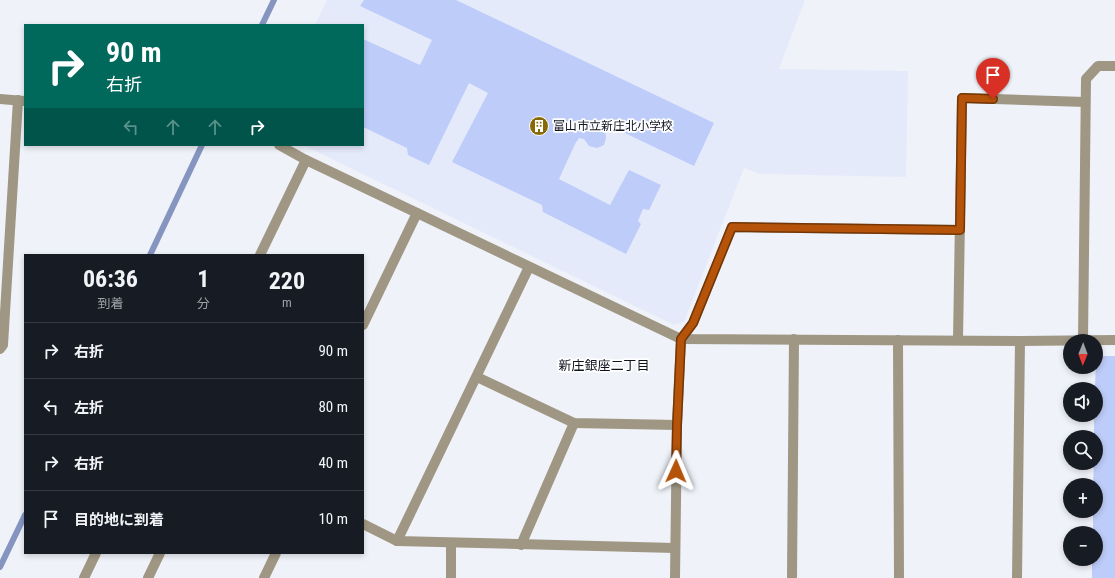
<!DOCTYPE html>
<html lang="ja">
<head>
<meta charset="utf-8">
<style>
  :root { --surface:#171b24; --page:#20242c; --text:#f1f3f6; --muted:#9ea1a6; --line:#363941 }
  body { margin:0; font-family:"Roboto Condensed","Noto Sans JP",sans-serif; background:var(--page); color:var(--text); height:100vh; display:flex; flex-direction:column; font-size:15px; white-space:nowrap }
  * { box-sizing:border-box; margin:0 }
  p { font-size:13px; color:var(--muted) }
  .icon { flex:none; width:22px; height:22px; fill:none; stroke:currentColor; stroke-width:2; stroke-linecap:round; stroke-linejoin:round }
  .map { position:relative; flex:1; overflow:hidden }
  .details { position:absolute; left:24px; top:254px; width:340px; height:300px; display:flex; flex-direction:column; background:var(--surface); border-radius:0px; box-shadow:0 2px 6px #0003 }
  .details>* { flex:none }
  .banner { position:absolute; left:24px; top:24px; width:340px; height:122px; border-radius:0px; box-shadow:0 2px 6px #0003; background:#00695c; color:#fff; overflow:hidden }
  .needle { width:26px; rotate:181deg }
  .controls { position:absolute; left:1063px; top:334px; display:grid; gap:8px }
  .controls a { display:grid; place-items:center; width:40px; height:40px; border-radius:50%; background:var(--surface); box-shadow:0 2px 6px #0003; font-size:20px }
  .pin { position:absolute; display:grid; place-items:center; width:34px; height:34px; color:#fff; margin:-41px -17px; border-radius:50% 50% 50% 0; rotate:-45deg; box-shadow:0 0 4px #0007 }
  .pin .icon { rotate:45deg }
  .me { position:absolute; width:44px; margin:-22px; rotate:1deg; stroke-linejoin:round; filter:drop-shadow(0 0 3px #0008) }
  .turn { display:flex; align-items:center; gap:14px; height:84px; padding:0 16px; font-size:18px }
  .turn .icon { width:52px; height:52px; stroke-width:2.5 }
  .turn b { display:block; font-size:28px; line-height:34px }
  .lanes { display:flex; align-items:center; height:38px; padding:0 16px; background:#0003; justify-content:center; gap:20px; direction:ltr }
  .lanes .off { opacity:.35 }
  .eta { display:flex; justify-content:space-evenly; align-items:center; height:68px; text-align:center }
  .eta b { font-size:24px; font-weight:700; line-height:28px }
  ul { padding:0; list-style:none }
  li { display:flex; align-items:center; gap:12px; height:56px; padding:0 16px; border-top:1px solid var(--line) }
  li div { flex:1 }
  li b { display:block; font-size:15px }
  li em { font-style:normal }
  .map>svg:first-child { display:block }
</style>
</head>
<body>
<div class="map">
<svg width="1115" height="578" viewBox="0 0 1115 578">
  <rect width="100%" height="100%" fill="#eff2f9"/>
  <!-- built -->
  <path fill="#e5eafb" d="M327 0H805L779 69 908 71 906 177 760 174 744 168 684 322 674 325 303 145H363V25H315Z"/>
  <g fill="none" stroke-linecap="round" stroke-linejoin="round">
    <!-- stream -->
    <g stroke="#8695bf" stroke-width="6">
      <path d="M262 25 274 0"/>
      <path d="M150 255 202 145"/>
      <path d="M0 567 25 515"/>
    </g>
  </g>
  <!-- building -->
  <g fill="#bdccf9">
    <path d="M364 0H456L714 123 694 166 608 125 605 130 606 138 604 145 597 148 589 146 584 139 579 138 575 144 559 179 610 205 629 170 661 185 649 210 643 209 638 221 641 224 626 254 543 212 542 205 452 162 488 93 469 83 429 165 408 155 407 148 363 127V39L420 65 432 40 360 6Z"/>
    <path d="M1096 356H1115V578H1092V559H1096V533H1093V511H1096V485H1093L1094 463H1096V437H1094V415H1096V389H1095Z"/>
  </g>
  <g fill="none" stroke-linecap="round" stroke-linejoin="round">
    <!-- street -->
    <g stroke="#9f9783" stroke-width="10">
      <path d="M0 99 24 101"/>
      <path d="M306 160 681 339 1020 341 1115 340"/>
      <path d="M260 255 306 160 279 145"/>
      <path d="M363 325 417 213"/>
      <path d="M898 340 899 578"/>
      <path d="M958 340 962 98 1085 102"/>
      <path d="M1083 340 1086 79 1098 66H1115"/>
      <path d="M0 349 3 345 18 100"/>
      <path d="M477 377 574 423 677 425"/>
      <path d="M363 524 397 541 675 548"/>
      <path d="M397 541 529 267"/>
      <path d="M521 545 574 423"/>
      <path d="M84 578 96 553"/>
      <path d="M148 578 160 553"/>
      <path d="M264 578 276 553"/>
      <path d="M451 578V543"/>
      <path d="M675 578 677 425 681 339 693 323 732 227 960 230"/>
      <path d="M792 578 794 339"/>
      <path d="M1017 578 1020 341"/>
    </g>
  </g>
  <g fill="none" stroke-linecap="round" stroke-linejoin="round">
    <!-- route casing -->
    <g stroke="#753606" stroke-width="10">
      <path id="route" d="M676 471 677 425 681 339 693 323 732 227 960 230 962 98 993 99"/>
    </g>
    <!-- route -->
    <use href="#route" stroke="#b45309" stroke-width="7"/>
  </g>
  <!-- icons -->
  <defs>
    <g id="building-disc" transform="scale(1)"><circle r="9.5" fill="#886906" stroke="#fff"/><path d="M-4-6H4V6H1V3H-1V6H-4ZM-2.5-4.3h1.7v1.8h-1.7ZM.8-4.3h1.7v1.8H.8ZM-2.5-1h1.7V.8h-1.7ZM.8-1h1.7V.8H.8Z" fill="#fff"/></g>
  </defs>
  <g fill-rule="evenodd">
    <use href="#building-disc" x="539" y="126"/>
  </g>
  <g text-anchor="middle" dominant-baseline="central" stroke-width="3.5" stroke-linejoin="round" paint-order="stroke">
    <!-- poi labels -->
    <g font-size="12" fill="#10141f" stroke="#fff" text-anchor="start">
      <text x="553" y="126">富山市立新庄北小学校</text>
    </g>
    <!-- neighbourhood labels -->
    <g font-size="13" fill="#10141f" stroke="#fff">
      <text x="604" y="365">新庄銀座二丁目</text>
    </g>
  </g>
</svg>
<div class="controls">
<a><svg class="needle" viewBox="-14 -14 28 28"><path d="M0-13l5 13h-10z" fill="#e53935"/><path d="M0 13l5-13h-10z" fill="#9ea1a6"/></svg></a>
<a><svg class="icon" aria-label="sound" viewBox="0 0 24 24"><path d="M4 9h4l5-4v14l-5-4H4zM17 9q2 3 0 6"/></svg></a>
<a><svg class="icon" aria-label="search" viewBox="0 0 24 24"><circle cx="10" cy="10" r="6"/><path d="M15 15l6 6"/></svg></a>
<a>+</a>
<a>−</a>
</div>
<div class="pin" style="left:993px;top:99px;background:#d93025"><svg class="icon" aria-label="arrive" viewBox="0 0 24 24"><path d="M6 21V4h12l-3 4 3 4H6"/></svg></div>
<svg class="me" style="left:676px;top:471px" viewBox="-20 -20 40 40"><path d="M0-17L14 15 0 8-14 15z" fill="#b45309" stroke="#fff" stroke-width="4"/></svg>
<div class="banner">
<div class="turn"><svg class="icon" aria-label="right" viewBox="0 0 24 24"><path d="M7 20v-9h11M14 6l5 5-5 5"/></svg><div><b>90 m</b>右折</div></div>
<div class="lanes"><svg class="icon off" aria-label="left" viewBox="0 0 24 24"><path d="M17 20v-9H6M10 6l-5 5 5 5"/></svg><svg class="icon off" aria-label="ahead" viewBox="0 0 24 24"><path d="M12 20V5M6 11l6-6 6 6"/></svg><svg class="icon off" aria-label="ahead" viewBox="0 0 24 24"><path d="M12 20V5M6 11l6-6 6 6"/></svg><svg class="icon" aria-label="right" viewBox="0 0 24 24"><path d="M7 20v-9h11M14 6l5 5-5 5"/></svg></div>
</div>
<section class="details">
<div class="eta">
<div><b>06:36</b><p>到着</p></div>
<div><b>1</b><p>分</p></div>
<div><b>220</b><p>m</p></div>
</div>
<ul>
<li><svg class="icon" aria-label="right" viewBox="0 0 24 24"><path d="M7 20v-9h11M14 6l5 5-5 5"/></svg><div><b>右折</b></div><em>90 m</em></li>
<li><svg class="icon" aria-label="left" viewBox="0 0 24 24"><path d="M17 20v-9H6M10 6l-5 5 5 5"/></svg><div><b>左折</b></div><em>80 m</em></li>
<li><svg class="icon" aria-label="right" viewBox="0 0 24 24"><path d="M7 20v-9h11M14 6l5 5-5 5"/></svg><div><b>右折</b></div><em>40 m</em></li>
<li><svg class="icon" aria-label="arrive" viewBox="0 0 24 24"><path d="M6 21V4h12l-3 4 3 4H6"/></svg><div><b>目的地に到着</b></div><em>10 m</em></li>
</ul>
</section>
</div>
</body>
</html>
